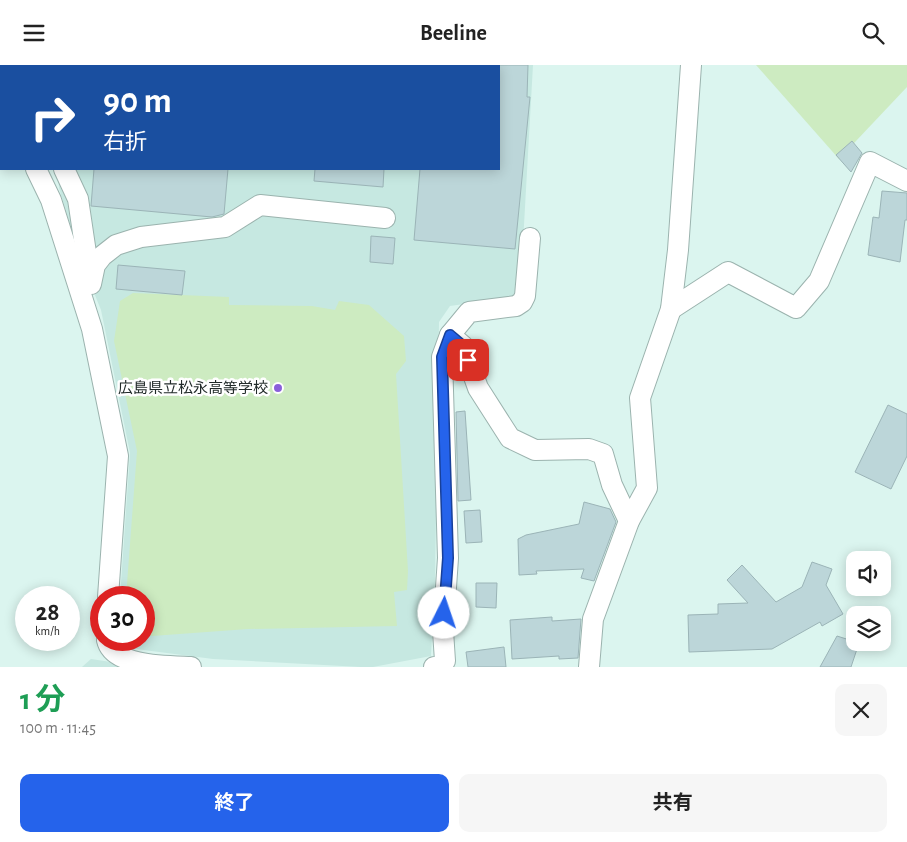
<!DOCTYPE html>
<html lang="ja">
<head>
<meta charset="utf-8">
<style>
  :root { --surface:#fff; --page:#f6f6f6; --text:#222; --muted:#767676; --accent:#2563eb }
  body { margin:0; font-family:"Alegreya Sans","Noto Sans JP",sans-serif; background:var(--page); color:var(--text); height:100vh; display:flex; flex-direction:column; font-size:19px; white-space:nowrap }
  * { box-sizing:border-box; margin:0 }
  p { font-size:16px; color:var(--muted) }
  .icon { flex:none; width:28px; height:28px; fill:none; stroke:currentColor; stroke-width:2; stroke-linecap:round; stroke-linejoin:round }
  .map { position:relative; height:602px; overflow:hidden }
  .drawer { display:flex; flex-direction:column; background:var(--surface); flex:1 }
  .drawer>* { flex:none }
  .guide { position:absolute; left:0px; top:0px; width:500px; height:105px; box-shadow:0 2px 12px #0003; background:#1a4fa0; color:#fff; overflow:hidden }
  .controls { position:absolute; left:846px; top:486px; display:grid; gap:10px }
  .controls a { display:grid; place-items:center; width:45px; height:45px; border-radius:10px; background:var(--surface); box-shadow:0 2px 12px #0003; font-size:25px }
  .speed { position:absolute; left:15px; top:521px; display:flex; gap:10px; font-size:25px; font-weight:700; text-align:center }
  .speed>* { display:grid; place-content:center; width:65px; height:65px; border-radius:50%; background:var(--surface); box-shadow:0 2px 12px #0003; line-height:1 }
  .speed small { font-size:12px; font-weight:400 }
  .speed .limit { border:8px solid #d22; background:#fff; color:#111 }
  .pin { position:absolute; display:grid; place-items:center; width:42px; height:42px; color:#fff; margin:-21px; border-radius:10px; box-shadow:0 2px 8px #0006 }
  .me { position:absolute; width:55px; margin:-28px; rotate:4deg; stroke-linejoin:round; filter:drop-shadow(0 0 4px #0008) }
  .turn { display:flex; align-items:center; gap:18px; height:105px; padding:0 20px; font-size:22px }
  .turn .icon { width:65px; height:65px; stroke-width:2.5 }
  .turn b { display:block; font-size:35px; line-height:42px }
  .round { display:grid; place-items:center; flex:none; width:52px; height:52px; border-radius:10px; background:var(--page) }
  .headline { display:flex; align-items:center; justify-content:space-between; height:85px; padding:0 20px }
  h1 { font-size:30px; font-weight:700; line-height:38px; color:#1e9e55 }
  .primary-button { display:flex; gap:10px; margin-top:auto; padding:10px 20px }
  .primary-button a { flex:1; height:58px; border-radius:10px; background:var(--accent); color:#fff; font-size:20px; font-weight:700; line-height:58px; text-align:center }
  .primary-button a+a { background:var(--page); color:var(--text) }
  header { display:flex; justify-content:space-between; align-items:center; height:65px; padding:0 20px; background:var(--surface); font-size:22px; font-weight:700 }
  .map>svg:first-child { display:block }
</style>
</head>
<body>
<header><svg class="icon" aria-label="menu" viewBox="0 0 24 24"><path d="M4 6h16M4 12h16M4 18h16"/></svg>Beeline<svg class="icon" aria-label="search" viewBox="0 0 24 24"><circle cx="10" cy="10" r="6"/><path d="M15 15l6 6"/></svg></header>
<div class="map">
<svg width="907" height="602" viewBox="0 0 907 602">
  <rect width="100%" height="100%" fill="#dbf5ef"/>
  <!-- built -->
  <g fill="#c6e8e1">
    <path d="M68 0H533L520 231 450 241 439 257 435 516 431 591 373 602H361L213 594 136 584 122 578 121 575H144V532H120L130 388 101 245 80 193 59 123 58 109 55 104H499V1Z"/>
    <path d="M91 594 144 602H82Z"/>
  </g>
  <!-- green -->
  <g fill="#cdebc1">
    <path d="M756 0H907V22L839 94Z"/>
    <path d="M133 228 229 232V240L312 241 335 245 339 236 369 240 404 271 406 296 396 309 408 506 407 525 394 527 397 561 248 564 152 571 144 569V532H126L137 386 114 276 120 236Z"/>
  </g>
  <!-- building -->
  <g fill="#bcd6d9" stroke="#9bb4b7">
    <path d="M499 0H528L527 32H530L515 184 414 175 420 104H499Z"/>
    <path d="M852 76 862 88 851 107 836 90Z"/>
    <path d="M94 104H228L224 149 212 152 91 141Z"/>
    <path d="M315 104H384L383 122 314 116Z"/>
    <path d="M882 126 907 128V155H905L900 197 868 190 873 152 879 153Z"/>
    <path d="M371 171 395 173 393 199 370 197Z"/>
    <path d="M118 200 185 206 182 230 116 224Z"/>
    <path d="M888 340 907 349V391L891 424 855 407Z"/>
    <path d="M465 346 471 435 458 436 456 347Z"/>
    <path d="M584 437 610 444 616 457 594 516 581 513 584 504 536 506 537 509 519 510 518 474 526 470 579 459Z"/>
    <path d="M480 445 482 477 466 478 464 446Z"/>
    <path d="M812 497 832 504 826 520 843 549 822 561 820 557 772 584 689 587 688 550 718 549V539L748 538 727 515 742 500 776 537 802 522Z"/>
    <path d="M476 518H497L496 543 476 542Z"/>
    <path d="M552 552V556L581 554 578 593 559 594V591L512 594 510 555Z"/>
    <path d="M837 571 859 578 851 602H820Z"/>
    <path d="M504 582 506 602H468L466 587Z"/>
  </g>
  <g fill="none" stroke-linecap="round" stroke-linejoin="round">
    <!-- minor casing -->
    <g stroke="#9bb3ae" stroke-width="22">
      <g id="minor">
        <path d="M72 0V1"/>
        <path d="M10 1 11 0"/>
        <path d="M36 104 51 135 92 264 118 391 108 532"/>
        <path d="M64 104 78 134 90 215"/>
        <path d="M91 219 95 200 102 191 116 180 141 172 225 162 260 140 385 153"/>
        <path d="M671 244 728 207 796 243 819 216 870 97 907 116"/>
        <path d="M450 270 463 281 478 323 510 373 535 385 589 384 603 389 612 420 629 456"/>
        <path d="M107 575C113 602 168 601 191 602"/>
        <path d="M434 602 440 601 445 596 443 566 448 493 442 292 450 270 469 247 516 241 522 237 525 231 530 173"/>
        <path d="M589 602 593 554 629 456 647 423 640 333 671 244 678 185 691 0"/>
      </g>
    </g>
    <!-- minor -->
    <use href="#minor" stroke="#fff" stroke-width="20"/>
  </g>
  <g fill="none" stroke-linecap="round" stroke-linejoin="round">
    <!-- route casing -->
    <g stroke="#184099" stroke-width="12">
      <path id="route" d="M444 548 448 493 442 292 450 270 463 281 468 295"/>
    </g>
    <!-- route -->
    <use href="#route" stroke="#2563eb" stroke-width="9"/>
  </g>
  <!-- markers -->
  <circle fill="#8a60da" stroke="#fff" stroke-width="2" cx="278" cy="323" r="5"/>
  <g text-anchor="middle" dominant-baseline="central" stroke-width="5" stroke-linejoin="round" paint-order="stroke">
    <!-- poi labels -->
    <g font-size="15" fill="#212a29" stroke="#fff" text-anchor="end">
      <text x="268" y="323">広島県立松永高等学校</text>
    </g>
  </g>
</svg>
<div class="controls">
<a><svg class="icon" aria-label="sound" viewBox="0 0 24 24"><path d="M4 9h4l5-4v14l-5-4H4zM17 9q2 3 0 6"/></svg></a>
<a><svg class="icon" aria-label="layers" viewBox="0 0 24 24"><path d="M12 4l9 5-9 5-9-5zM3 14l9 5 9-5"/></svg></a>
</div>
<div class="speed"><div>28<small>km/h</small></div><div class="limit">30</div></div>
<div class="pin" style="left:468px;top:295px;background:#d93025"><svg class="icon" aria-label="arrive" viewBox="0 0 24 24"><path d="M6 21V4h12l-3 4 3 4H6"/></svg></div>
<svg class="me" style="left:444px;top:548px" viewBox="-20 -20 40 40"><circle r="19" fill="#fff"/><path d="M0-13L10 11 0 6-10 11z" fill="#2563eb"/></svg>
<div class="guide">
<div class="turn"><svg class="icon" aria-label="right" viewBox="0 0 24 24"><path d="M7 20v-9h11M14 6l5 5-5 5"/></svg><div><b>90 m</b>右折</div></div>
</div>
</div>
<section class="drawer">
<div class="headline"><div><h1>1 分</h1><p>100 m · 11:45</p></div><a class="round"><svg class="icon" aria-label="close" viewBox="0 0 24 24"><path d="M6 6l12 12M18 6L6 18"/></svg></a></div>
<div class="primary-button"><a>終了</a><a>共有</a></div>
</section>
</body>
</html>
